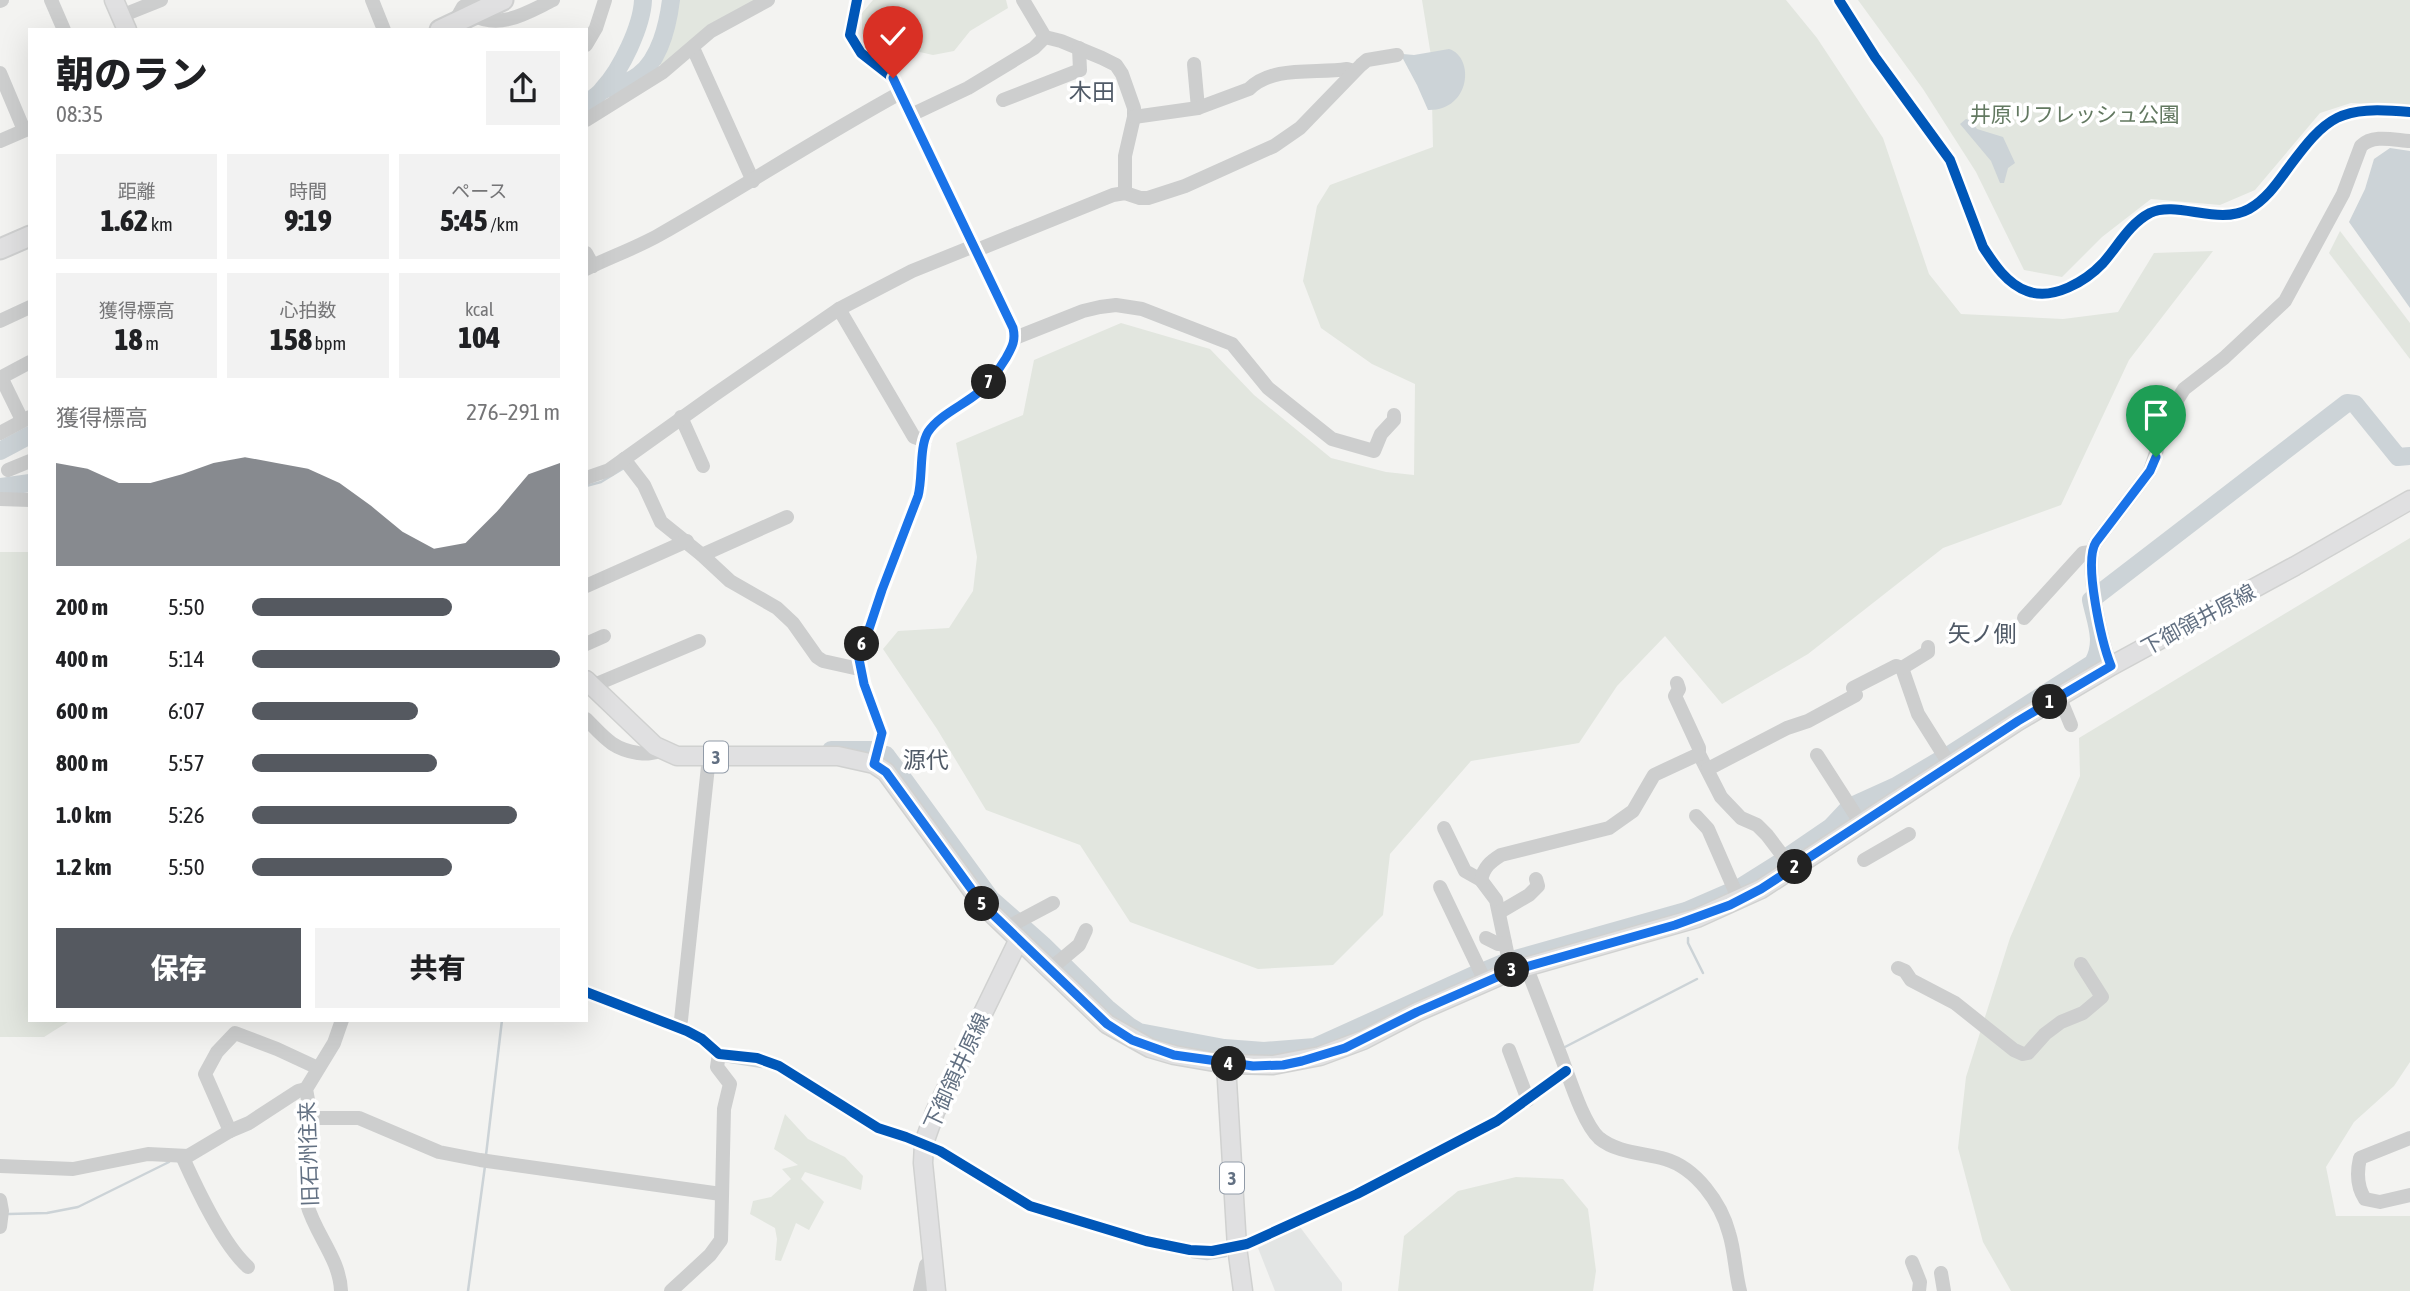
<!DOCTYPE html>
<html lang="ja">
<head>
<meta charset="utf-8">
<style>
	body { margin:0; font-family:"Asap Condensed","Noto Sans JP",sans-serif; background:#f2f2f2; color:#202124; height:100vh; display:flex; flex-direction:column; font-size:26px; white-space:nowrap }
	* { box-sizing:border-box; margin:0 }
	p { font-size:23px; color:#757577 }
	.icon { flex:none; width:38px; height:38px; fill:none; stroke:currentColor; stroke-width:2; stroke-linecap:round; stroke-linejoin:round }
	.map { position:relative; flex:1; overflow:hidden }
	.side { position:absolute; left:28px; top:28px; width:560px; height:994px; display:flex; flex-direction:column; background:#fff; border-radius:0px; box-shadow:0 7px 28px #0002 }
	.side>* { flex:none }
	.pin { position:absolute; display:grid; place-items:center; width:60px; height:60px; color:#fff; margin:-72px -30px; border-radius:50% 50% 50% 0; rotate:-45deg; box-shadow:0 0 7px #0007 }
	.pin .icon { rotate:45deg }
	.km { position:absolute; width:35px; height:35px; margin:-18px; border-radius:50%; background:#222; color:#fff; font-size:19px; line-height:35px; text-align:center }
	.round { display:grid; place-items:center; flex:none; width:74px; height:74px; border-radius:0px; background:#f2f2f2 }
	.summary { display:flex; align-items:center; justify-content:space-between; height:119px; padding:0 28px }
	h1 { font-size:38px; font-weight:800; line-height:52px }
	.figures { display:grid; grid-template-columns:repeat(3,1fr); gap:10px; height:119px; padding:7px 28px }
	.figures div { display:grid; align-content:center; border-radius:0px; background:#f2f2f2; text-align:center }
	.figures b { font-size:30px; font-weight:800 }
	.figures small { font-size:19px; font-weight:400 }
	.figures p { font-size:19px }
	.chart { height:196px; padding:14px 28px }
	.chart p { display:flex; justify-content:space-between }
	.chart svg { width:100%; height:126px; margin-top:7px; fill:#555960; opacity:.7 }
	.action { display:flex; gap:14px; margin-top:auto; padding:14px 28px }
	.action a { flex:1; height:80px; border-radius:0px; background:#555960; color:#fff; font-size:28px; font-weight:800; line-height:80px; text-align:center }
	.action a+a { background:#f2f2f2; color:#202124 }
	ul { padding:0 28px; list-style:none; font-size:23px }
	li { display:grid; grid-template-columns:112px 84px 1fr; align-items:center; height:52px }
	li i { height:18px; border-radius:9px; background:#555960 }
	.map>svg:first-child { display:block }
	.built { fill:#e3e5e4 }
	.green { fill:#e2e6df }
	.water { fill:#ccd3d7 }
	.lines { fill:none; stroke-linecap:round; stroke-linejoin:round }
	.stream { stroke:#ccd3d7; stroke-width:2.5 }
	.river { stroke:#ccd3d7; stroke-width:18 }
	.major-casing { stroke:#d0d1d0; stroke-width:21 }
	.highway-casing { stroke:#cfd0d0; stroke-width:23 }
	.minor { stroke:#cdcece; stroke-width:14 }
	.major { stroke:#e0e0e1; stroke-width:18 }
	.highway { stroke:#e0e0e1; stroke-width:19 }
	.cycleway-casing { stroke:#fff; stroke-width:15 }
	.cycleway { stroke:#0057b8; stroke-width:10 }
	.route-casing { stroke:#fff; stroke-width:14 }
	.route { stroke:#1a73e8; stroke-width:9 }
	.labels { text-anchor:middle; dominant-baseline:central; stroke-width:7; stroke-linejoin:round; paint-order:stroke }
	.shield { fill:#fff; stroke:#919ba8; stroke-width:2 }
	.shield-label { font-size:19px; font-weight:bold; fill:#627082 }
	.park-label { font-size:21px; fill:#637961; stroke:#fff }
	.street-label { font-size:21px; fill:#627082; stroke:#fff }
	.neighbourhood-label { font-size:23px; fill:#505a67; stroke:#fff }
</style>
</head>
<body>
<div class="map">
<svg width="2410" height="1291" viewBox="0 0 2410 1291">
	<rect width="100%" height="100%" fill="#f3f3f1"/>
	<path class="built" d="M 1300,1227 L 1342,1283 L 1342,1291 L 1275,1291 L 1258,1248 Z"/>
	<g class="green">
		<path d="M 676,0 L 762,0 L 662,66 L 655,61 C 667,43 676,22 676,0 Z"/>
		<path d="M 873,0 L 1006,0 L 1008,8 L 970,31 L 954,51 L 933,55 L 884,44 L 862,34 L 862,13 Z"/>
		<path d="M 1422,0 L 1786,0 L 1817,38 L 1883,138 L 1929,274 L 1961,314 L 2063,319 L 2118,312 L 2154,253 L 2213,251 L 2129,360 L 2061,505 L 1943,548 L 1808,654 L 1722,704 L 1665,636 L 1617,686 L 1579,743 L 1471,761 L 1390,854 L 1383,915 L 1333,965 L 1258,969 L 1130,922 L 1080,845 L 986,810 L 937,729 L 883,649 L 898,631 L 949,628 L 973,591 L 977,557 L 956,443 L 1023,415 L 1034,360 L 1121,323 L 1210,349 L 1254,395 L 1331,458 L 1386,472 L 1414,475 L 1415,384 L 1372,364 L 1321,328 L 1303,281 L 1317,206 L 1330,185 L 1433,147 L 1431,56 Z"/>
		<path d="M 1858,0 L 2410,0 L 2410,106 L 2351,103 L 2320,113 L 2255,190 L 2220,205 L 2151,199 L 2102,237 L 2062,277 L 2024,270 L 1976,172 L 1923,89 Z"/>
		<path d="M 2340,231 L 2410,323 L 2410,359 L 2329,253 Z"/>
		<path d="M 2410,538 L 2410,1062 L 2394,1086 L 2354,1122 L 2326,1167 L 2336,1216 L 2410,1216 L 2410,1291 L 2011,1291 L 1983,1242 L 1958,1148 L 1966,1077 L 2010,938 L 2080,776 L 2079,738 Z"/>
		<path d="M 0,552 L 30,552 L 30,1020 L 71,1020 L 44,1037 L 0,1037 Z"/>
		<path d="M 785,1114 L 808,1139 L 845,1157 L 863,1176 L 861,1190 L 805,1172 L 801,1179 L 824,1202 L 809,1230 L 796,1223 L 781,1261 L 775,1260 L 777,1239 L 775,1228 L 750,1214 L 753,1201 L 771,1197 L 791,1179 L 782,1169 L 798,1165 L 774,1149 Z"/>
		<path d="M 1516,1177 L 1563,1179 L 1588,1209 L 1596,1271 L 1593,1291 L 1398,1291 L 1404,1236 L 1458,1191 Z"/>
	</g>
	<g class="water">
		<path d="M 1449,49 C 1475,57 1471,111 1428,110 L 1417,85 L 1402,57 L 1403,54 L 1414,55 Z"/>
		<path d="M 1966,119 L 1972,121 L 1977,129 L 2003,137 L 2015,163 L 2008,168 L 2004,183 L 2000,183 L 1991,161 L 1960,124 Z"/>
		<path d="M 2390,148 L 2410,151 L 2410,308 L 2349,222 L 2365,189 L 2374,159 Z"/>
	</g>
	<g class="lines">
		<g class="stream">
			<path d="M 640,75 L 660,63"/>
			<path d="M 586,486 L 601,482 L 624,468"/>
			<path d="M 1688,938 L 1688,943 L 1703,973"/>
			<path d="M 1563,1048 L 1697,979"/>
			<path d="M 724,1061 L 762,1067"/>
			<path d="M 486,1155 L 502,1020"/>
			<path d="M 9,1214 L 47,1213 L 78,1207 L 169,1162"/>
			<path d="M 1192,1257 L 1207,1259 L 1226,1256"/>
			<path d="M 468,1291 L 485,1166"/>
		</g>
		<g class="river">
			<path d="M 603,90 C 615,86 629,83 639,75 C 660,59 668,24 671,0"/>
			<path d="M 586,103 C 592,99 599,95 603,89 C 621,70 642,26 643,0"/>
			<path d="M 0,451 L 30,435"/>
			<path d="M 0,487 L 30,483"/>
			<path d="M 831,750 L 876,750"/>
			<path d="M 886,755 L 991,899 L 1043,945 L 1107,1008 L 1129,1026 L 1139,1032 L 1224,1048 L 1264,1051 L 1315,1047 L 1476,974"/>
			<path d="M 1949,755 L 2093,663 C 2105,642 2096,623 2091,600 L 2347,403 L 2355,404 L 2398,457 L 2410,456"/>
			<path d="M 1854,805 L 1896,786 L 1940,760"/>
			<path d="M 1790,855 L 1831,827 L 1847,810"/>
			<path d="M 1512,960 L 1686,911 L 1739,888 L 1782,861"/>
			<path d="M 1484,971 L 1503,963"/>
		</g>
		<defs>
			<g id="major">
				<path d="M 114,0 L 127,30"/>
				<path d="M 586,680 L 655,746 L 677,756 L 838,756 L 874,764 L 886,772 L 983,905 L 1107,1024 L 1150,1048 L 1174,1055 L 1226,1064 L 1273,1065 L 1320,1056 L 1363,1040 L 1417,1012 L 1511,971 L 1697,918 L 1761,889 L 2018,721 L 2111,666 L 2295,566 L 2410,500"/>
				<path d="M 1226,1064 L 1237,1247 L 1243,1291"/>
				<path d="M 936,1291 L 923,1163 L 924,1143 L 935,1112 L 1018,941"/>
			</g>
			<g id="highway">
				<path d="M 440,30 L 503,0"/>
				<path d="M 0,249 L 30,236"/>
			</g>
		</defs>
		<use href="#major" class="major-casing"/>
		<use href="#highway" class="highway-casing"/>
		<g class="minor">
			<path d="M 51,0 L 64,30"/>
			<path d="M 372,0 L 384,30"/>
			<path d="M 857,0 L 850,35 L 861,53 L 893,78 L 1013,328 C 1015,341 1012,347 1006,358 C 998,371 990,383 979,392 C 964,405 939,416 928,432 C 919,447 923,478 918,496 L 882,590 L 859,659 L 864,684 L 882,733 L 874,764"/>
			<path d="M 1023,0 L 1045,37 L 1061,41 L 1102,58 L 1116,65 L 1122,74 L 1134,108 L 1134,117 L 1125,156 L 1125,193"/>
			<path d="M 1839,0 L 1875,57 L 1950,160 L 1983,247 C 1994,264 2007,284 2027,291 C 2053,301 2086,281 2103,263 C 2118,246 2129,224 2150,213 C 2177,200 2218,226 2249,209 C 2265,200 2276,185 2286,171 C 2328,114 2339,106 2410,112"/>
			<path d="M 0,1 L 2,0"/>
			<path d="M 473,15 C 501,30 528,12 553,0"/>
			<path d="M 121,16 L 161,0"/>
			<path d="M 454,23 L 463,7 L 473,0"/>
			<path d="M 586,45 L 596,28 L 605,0"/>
			<path d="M 693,48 L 753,181"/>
			<path d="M 1194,64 L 1198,108"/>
			<path d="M 0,73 L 24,130"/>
			<path d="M 1003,100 L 1080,70 L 1079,48"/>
			<path d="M 911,115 L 968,88 L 1034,48 L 1045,37"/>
			<path d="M 1134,117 L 1198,108 L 1249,89 C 1273,65 1316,74 1347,69 L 1354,71"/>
			<path d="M 586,120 L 663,72 L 711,31 L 768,0"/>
			<path d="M 0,141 L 30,128"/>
			<path d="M 977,250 L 1113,195 L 1125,193 L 1140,198 L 1148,198 L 1185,186 L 1274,146 L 1300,128 L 1361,65 L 1367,60 L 1397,55"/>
			<path d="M 586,253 L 593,266"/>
			<path d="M 586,269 C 610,257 636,248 659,235 C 740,189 818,138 900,93"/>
			<path d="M 839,309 L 914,437 L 925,441"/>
			<path d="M 0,321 L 30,307"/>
			<path d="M 1015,338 L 1083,311 L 1100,307 L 1116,305 L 1142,309 L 1232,344 L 1268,388 L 1332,439 L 1374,451 L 1381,434 L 1394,420 L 1394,415"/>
			<path d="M 1,377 L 22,420"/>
			<path d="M 0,378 L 30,362"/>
			<path d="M 681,417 L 703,466"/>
			<path d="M 0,433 L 30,417"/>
			<path d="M 624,459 L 644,485 L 661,522 L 702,555 L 730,581 L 777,608 L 793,623 L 817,657 L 823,661 L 859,669"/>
			<path d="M 8,470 L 30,461"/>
			<path d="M 586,478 L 609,470 L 714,395 L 839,309 L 912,271 L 974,246"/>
			<path d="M 0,499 L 30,500"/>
			<path d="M 702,555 L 787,517"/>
			<path d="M 586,586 L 687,541"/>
			<path d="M 2024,618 L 2083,553 L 2091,552"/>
			<path d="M 586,644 L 604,636"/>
			<path d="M 2111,666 C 2102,643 2083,562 2096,542 L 2150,471 L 2169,413 L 2184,389 L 2224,358 L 2285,301 L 2343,194 L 2361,146 C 2373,134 2394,140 2410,141"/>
			<path d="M 1902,668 L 1918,714 L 1950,765"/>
			<path d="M 1677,683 L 1679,689 L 1675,696 L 1699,748 L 1699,754 L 1721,797 L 1741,818 L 1757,825 L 1767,835 L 1792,868"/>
			<path d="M 592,686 L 699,641"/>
			<path d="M 2059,696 L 2071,725"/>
			<path d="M 586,719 C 604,737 612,749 638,753 C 647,754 653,754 661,750"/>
			<path d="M 1817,755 L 1860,822"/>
			<path d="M 1708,769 L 1787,728 L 1808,721 L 1856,695 L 1853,688 L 1896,666 L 1902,668 L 1928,652 L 1928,647"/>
			<path d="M 1696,816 L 1708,829 L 1739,900"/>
			<path d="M 1444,828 L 1465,871 L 1481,880 L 1496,900 L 1511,971"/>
			<path d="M 1864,860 L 1909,834"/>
			<path d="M 1481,880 C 1484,867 1490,862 1501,855 L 1609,828 L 1633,811 L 1654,775 L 1699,754"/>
			<path d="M 1440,887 L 1485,981"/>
			<path d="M 1500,912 L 1529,895 L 1538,886 L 1536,879"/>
			<path d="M 1006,928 L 1053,903"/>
			<path d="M 1486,938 L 1498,944 L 1505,943"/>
			<path d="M 1526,966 C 1537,995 1548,1023 1559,1051 C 1568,1073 1582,1122 1599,1138 C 1617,1153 1644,1153 1665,1159 C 1696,1168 1721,1203 1729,1233 C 1735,1252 1735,1272 1740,1291"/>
			<path d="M 1898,968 L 1905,971 L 1911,980 L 1955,1003 L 2014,1050 L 2023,1054 L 2028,1053 L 2045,1034 L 2061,1022 L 2083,1013 L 2102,997 L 2081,964"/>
			<path d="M 1049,970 L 1079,945 L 1086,930"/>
			<path d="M 586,992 L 687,1031 L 702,1039 L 719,1054 L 757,1058 L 779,1066 L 878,1128 L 906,1137 L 940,1151 L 1030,1206 L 1146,1241 L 1190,1250 L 1212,1251 L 1247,1244 L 1357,1194 L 1497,1121 L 1566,1071"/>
			<path d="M 678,1027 L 681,1020 L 709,757"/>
			<path d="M 1509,1050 L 1528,1100"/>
			<path d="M 310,1118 L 359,1118 L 439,1152 L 480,1160 L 721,1194"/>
			<path d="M 230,1131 L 205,1074 L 217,1052 L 235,1033 L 277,1049 L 318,1068"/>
			<path d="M 2410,1138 L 2360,1158 C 2357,1171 2357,1187 2365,1199 L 2380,1202 L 2410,1195"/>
			<path d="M 183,1158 C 197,1189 223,1245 248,1267"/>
			<path d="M 0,1166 L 73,1169 L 148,1154 L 188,1156 L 230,1131 L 249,1123 L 298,1091 L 306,1089"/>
			<path d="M 0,1200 L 2,1211 L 0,1227"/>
			<path d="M 1912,1262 L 1920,1282 L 1919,1291"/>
			<path d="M 1941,1273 L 1944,1291"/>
			<path d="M 341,1291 C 340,1259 315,1234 307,1204 L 310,1111 L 306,1089 L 334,1043 L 342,1020"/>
			<path d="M 671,1291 L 710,1255 L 721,1240 L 724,1109 L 730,1084 L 717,1067 L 719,1054"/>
			<path d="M 920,1291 L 926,1265 L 933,1259"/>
		</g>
		<use href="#major" class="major"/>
		<use href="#highway" class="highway"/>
		<defs>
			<g id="cycleway">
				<path d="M 857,0 L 850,35 L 861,53 L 893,78 L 1013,328 C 1015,341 1012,347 1006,358 C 998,371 990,383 979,392 C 964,405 939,416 928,432 C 919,447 923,478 918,496 L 882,590 L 859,659 L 864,684 L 882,733 L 874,764"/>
				<path d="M 1839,0 L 1875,57 L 1950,160 L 1983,247 C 1994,264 2007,284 2027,291 C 2053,301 2086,281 2103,263 C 2118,246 2129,224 2150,213 C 2177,200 2218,226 2249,209 C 2265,200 2276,185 2286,171 C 2328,114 2339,106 2410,112"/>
				<path d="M 586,992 L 687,1031 L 702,1039 L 719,1054 L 757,1058 L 779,1066 L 878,1128 L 906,1137 L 940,1151 L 1030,1206 L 1146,1241 L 1190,1250 L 1212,1251 L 1247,1244 L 1357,1194 L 1497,1121 L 1566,1071"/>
			</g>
		</defs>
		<use href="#cycleway" class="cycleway-casing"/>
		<use href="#cycleway" class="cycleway"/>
	</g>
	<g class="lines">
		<defs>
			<path id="route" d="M 893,78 L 1013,328 C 1016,341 1012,347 1006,358 C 998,371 990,383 979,392 C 964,405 939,415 928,432 C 919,447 923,478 918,496 L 882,590 L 859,659 L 864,684 L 882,733 L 874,764 L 886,772 L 983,905 L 1107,1024 L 1132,1040 L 1174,1055 L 1253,1066 L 1283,1065 L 1302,1061 L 1345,1048 L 1417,1012 L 1511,971 L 1675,925 L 1730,905 L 1761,889 L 2018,721 L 2111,666 C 2102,643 2083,562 2096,542 L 2150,471 L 2156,457"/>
		</defs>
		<use href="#route" class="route-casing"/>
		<use href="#route" class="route"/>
	</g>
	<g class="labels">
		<g class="shield">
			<rect x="704" y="741.5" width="24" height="31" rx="5"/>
			<rect x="1220" y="1162.5" width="24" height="31" rx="5"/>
		</g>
		<g class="shield-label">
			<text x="716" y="757">3</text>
			<text x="1232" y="1178">3</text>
		</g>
		<g class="park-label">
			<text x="2075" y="114">井原リフレッシュ公園</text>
		</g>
		<g class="street-label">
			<text transform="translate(2198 619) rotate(-28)">下御領井原線</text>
			<text transform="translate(956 1071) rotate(-65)">下御領井原線</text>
			<text transform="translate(308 1154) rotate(-92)">旧石州往来</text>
		</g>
		<g class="neighbourhood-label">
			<text x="1092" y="92">木田</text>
			<text x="1982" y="634">矢ノ側</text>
			<text x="926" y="760">源代</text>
		</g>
	</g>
</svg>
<div class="pin" style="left:2156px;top:457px;background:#1e9e55"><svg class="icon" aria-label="arrive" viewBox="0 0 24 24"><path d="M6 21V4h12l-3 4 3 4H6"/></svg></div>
<div class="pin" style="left:893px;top:78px;background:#d93025"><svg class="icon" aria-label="check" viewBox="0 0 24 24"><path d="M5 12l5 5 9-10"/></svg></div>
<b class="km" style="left:2050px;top:702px">1</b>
<b class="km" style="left:1795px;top:867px">2</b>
<b class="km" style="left:1512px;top:970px">3</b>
<b class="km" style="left:1229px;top:1064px">4</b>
<b class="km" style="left:982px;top:904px">5</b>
<b class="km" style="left:862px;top:644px">6</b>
<b class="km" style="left:989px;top:382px">7</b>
<section class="side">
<div class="summary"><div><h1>朝のラン</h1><p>08:35</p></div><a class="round"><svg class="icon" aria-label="share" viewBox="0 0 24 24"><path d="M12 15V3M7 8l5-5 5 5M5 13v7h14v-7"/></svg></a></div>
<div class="figures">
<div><p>距離</p><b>1.62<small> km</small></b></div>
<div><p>時間</p><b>9:19</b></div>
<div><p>ペース</p><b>5:45<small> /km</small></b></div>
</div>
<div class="figures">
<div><p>獲得標高</p><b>18<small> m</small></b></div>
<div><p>心拍数</p><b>158<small> bpm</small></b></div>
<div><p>kcal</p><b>104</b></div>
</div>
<div class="chart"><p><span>獲得標高</span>276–291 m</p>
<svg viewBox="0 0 160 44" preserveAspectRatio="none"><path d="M0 44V8L10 10L20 15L30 15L40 12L50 8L60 6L70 8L80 10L90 15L100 23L110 32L120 38L130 36L140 25L150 12L160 8V44z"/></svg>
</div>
<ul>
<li><b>200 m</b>5:50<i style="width:65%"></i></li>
<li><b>400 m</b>5:14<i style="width:100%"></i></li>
<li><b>600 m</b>6:07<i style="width:54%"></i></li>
<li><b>800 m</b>5:57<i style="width:60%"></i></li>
<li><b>1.0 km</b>5:26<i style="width:86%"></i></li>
<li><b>1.2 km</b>5:50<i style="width:65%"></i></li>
</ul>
<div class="action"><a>保存</a><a>共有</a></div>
</section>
</div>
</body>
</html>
